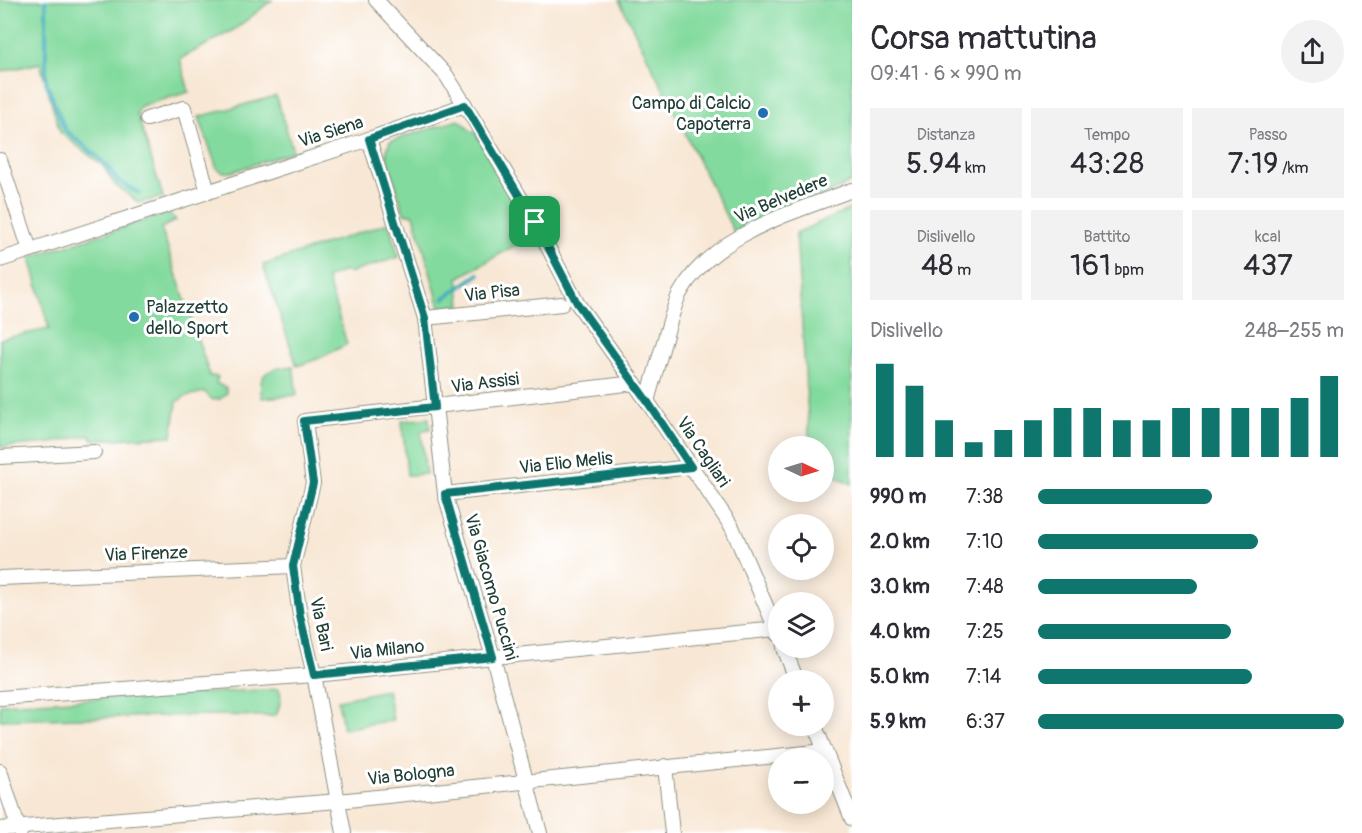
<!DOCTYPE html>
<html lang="it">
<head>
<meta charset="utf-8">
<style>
	body { margin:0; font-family:Pangolin,sans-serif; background:#f2f2f3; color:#2b2b33; height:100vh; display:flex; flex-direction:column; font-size:22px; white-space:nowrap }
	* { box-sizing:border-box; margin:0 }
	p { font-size:20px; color:#7c7c81 }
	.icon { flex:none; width:33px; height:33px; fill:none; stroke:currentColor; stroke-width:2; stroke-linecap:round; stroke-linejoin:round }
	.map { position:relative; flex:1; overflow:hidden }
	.details { display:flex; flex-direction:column; background:#fff; width:510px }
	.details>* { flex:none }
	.needle { width:39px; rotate:94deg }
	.fabs { position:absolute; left:768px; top:436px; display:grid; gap:12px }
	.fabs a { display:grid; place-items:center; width:66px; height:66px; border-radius:50%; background:#fff; box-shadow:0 3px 15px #0003; font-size:30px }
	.pin { position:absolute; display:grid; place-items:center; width:51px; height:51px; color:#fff; margin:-26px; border-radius:12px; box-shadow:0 3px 9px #0006 }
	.round { display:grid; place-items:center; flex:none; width:63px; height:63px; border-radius:32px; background:#f2f2f3 }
	.headline { display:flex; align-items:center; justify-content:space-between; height:102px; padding:0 18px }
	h1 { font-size:33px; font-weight:600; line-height:45px }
	.figures { display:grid; grid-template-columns:repeat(3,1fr); gap:9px; height:102px; padding:6px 18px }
	.figures div { display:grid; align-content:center; border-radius:0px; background:#f2f2f3; text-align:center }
	.figures b { font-size:30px; font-weight:600 }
	.figures small { font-size:16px; font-weight:400 }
	.figures p { font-size:16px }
	.chart { height:168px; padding:12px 18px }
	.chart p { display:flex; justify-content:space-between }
	.chart svg { width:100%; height:108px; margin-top:6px; stroke:#0f766e; stroke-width:6 }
	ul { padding:0 18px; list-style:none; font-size:20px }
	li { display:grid; grid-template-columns:96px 72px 1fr; align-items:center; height:45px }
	li i { height:15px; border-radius:8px; background:#0f766e }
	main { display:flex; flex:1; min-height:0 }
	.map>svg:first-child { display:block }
	.green { fill:#83da9e; stroke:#518c69; stroke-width:1.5 }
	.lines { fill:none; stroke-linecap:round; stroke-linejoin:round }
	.stream { stroke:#3fadbd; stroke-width:4 }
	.minor-casing { stroke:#8c9284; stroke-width:16 }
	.minor { stroke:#fff; stroke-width:14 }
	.route-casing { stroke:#fff; stroke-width:12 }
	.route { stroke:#0f766e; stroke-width:8 }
	.poi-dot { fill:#1f6fb2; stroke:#fff; stroke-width:2 }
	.labels { text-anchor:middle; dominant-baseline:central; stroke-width:6; stroke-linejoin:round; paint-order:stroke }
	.poi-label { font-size:18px; fill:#1f3d34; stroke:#fff; text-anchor:end }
	.street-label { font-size:18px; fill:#1f3d34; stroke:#fff }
</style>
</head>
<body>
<main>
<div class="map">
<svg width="852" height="833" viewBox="0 0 852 833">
	<rect width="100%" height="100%" fill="#fff"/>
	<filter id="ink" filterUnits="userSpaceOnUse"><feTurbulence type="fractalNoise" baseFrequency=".0167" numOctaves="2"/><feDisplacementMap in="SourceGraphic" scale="12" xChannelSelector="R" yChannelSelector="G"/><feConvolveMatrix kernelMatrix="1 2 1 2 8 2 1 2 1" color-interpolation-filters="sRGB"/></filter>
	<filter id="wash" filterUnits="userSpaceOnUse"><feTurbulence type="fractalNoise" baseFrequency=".008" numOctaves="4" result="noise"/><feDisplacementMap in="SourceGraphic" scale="24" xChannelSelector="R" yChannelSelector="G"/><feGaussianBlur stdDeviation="1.35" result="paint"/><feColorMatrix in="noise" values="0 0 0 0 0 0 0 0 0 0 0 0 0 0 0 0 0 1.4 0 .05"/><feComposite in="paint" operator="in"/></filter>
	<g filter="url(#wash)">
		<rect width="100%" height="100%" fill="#f8e7d4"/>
		<g class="green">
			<path d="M 0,0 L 272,0 L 235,29 L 180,59 L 189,92 L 141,106 L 137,113 L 163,197 L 139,203 L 115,185 L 103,166 L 60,132 L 40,63 L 0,72 Z"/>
			<path d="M 619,0 L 852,0 L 852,181 L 840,188 L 735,234 Z"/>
			<path d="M 276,96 L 293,151 L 231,172 L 223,172 L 217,169 L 199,117 Z"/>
			<path d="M 458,120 L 464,123 L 470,131 L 474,131 L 535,234 L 458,278 L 461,305 L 440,307 L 414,215 L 404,213 L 386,153 L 390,141 Z"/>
			<path d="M 852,208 L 852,484 L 824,471 L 824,447 L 810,447 L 796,233 Z"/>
			<path d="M 169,213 L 176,220 L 161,228 L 210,376 L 218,377 L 216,383 L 226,388 L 227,393 L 220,399 L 212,400 L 205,392 L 186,396 L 177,402 L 172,436 L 93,440 L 90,435 L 52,443 L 0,447 L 0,339 L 49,329 L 30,257 Z"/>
			<path d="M 388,223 L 399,257 L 349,273 L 345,271 L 327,278 L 347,344 L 320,358 L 297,366 L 263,265 Z"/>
			<path d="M 293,366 L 297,395 L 262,398 C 256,370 271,369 293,366 Z"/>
			<path d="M 429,418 L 430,429 L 421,431 L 426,474 L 407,475 L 402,421 Z"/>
			<path d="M 279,689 C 283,696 279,707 277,714 L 271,716 L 206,715 L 0,720 L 0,704 Z"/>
			<path d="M 387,690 L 393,720 L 343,729 L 338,700 Z"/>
		</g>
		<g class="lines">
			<g class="stream">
				<path d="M 46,0 L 46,82 L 65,130 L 97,156 L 106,165 L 118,181 L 139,193"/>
				<path d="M 444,298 L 479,274"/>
			</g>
		</g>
	</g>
	<g filter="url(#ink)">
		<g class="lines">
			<defs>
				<g id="minor">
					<path d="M 376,0 L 446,75 L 465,105 L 535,222 L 577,303 L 647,401 L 732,527 L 778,634"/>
					<path d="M 147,119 L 184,108 L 208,192"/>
					<path d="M 369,139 L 425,318 L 445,494 L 493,657 L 540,833"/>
					<path d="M 0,160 L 30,250"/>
					<path d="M 0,260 L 369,139 L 465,105"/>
					<path d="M 425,318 L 562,304"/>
					<path d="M 647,401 C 655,374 662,348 670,321 C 673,313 675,303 679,295 C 712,234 792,213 852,190"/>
					<path d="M 0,457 L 94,452"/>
					<path d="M 445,494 L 691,467"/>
					<path d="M 0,578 L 293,566"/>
					<path d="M 784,648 L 797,681"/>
					<path d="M 0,698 L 314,675 L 777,629"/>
					<path d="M 815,726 L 852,819"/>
					<path d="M 665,766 L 672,833"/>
					<path d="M 0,771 L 20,833"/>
					<path d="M 0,829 L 338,801 L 825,751"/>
					<path d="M 344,833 L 314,675 L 300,616 L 293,566 L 313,483 L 305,421 L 635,383"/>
				</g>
			</defs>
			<use href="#minor" class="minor-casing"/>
			<use href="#minor" class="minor"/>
		</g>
	</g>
	<g class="lines" filter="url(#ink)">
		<defs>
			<path id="route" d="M 465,105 L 535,222 L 577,303 L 647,401 L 691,467 L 445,494 L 493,657 L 314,675 L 300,616 L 293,566 L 313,483 L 304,421 L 435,407 L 425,318 L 369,139 Z"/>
		</defs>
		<use href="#route" class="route-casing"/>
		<use href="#route" class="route"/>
	</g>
	<g class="poi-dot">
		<circle cx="763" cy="113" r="6"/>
		<circle cx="134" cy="317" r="6"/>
	</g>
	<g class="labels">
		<g class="poi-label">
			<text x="751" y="103">Campo di Calcio<tspan x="751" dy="21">Capoterra</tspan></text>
			<text x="146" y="307" text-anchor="start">Palazzetto<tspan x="146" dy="21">dello Sport</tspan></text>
		</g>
		<g class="street-label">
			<text transform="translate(331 132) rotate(-18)">Via Siena</text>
			<text transform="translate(781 199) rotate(-23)">Via Belvedere</text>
			<text transform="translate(492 293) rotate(-6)">Via Pisa</text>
			<text transform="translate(485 383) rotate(-7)">Via Assisi</text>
			<text transform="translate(703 452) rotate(56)">Via Cagliari</text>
			<text transform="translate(566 463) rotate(-6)">Via Elio Melis</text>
			<text transform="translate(146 554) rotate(-2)">Via Firenze</text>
			<text transform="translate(491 587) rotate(74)">Via Giacomo Puccini</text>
			<text transform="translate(321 624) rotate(78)">Via Bari</text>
			<text transform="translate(387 650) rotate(-6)">Via Milano</text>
			<text transform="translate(411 775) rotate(-6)">Via Bologna</text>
		</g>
	</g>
</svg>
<div class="fabs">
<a><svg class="needle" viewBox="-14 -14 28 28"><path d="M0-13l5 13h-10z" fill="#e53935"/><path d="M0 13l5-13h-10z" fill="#7c7c81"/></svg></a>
<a><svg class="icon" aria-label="locate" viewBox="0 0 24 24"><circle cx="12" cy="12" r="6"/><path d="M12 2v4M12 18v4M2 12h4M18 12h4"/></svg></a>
<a><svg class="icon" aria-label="layers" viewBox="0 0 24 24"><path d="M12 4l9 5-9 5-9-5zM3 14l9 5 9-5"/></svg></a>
<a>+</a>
<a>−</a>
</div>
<div class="pin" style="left:535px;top:222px;background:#1e9e55"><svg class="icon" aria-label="arrive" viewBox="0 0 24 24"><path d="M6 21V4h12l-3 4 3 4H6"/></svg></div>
</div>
<section class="details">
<div class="headline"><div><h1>Corsa mattutina</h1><p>09:41 · 6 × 990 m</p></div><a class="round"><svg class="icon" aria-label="share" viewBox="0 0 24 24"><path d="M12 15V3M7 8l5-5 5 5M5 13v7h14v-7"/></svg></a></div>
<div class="figures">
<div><p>Distanza</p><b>5.94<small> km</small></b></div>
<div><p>Tempo</p><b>43:28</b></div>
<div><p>Passo</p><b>7:19<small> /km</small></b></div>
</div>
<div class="figures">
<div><p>Dislivello</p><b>48<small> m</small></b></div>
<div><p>Battito</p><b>161<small> bpm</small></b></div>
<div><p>kcal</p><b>437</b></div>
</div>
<div class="chart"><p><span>Dislivello</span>248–255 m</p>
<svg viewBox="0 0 160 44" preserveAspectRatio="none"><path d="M5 44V6M15 44V15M25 44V29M35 44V38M45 44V33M55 44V29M65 44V24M75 44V24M85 44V29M95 44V29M105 44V24M115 44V24M125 44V24M135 44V24M145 44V20M155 44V11"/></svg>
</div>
<ul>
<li><b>990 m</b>7:38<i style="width:57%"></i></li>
<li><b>2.0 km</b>7:10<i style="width:72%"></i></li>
<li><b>3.0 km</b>7:48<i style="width:52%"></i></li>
<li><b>4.0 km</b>7:25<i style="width:63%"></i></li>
<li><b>5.0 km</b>7:14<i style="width:70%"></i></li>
<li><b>5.9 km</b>6:37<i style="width:100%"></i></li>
</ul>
</section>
</main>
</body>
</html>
